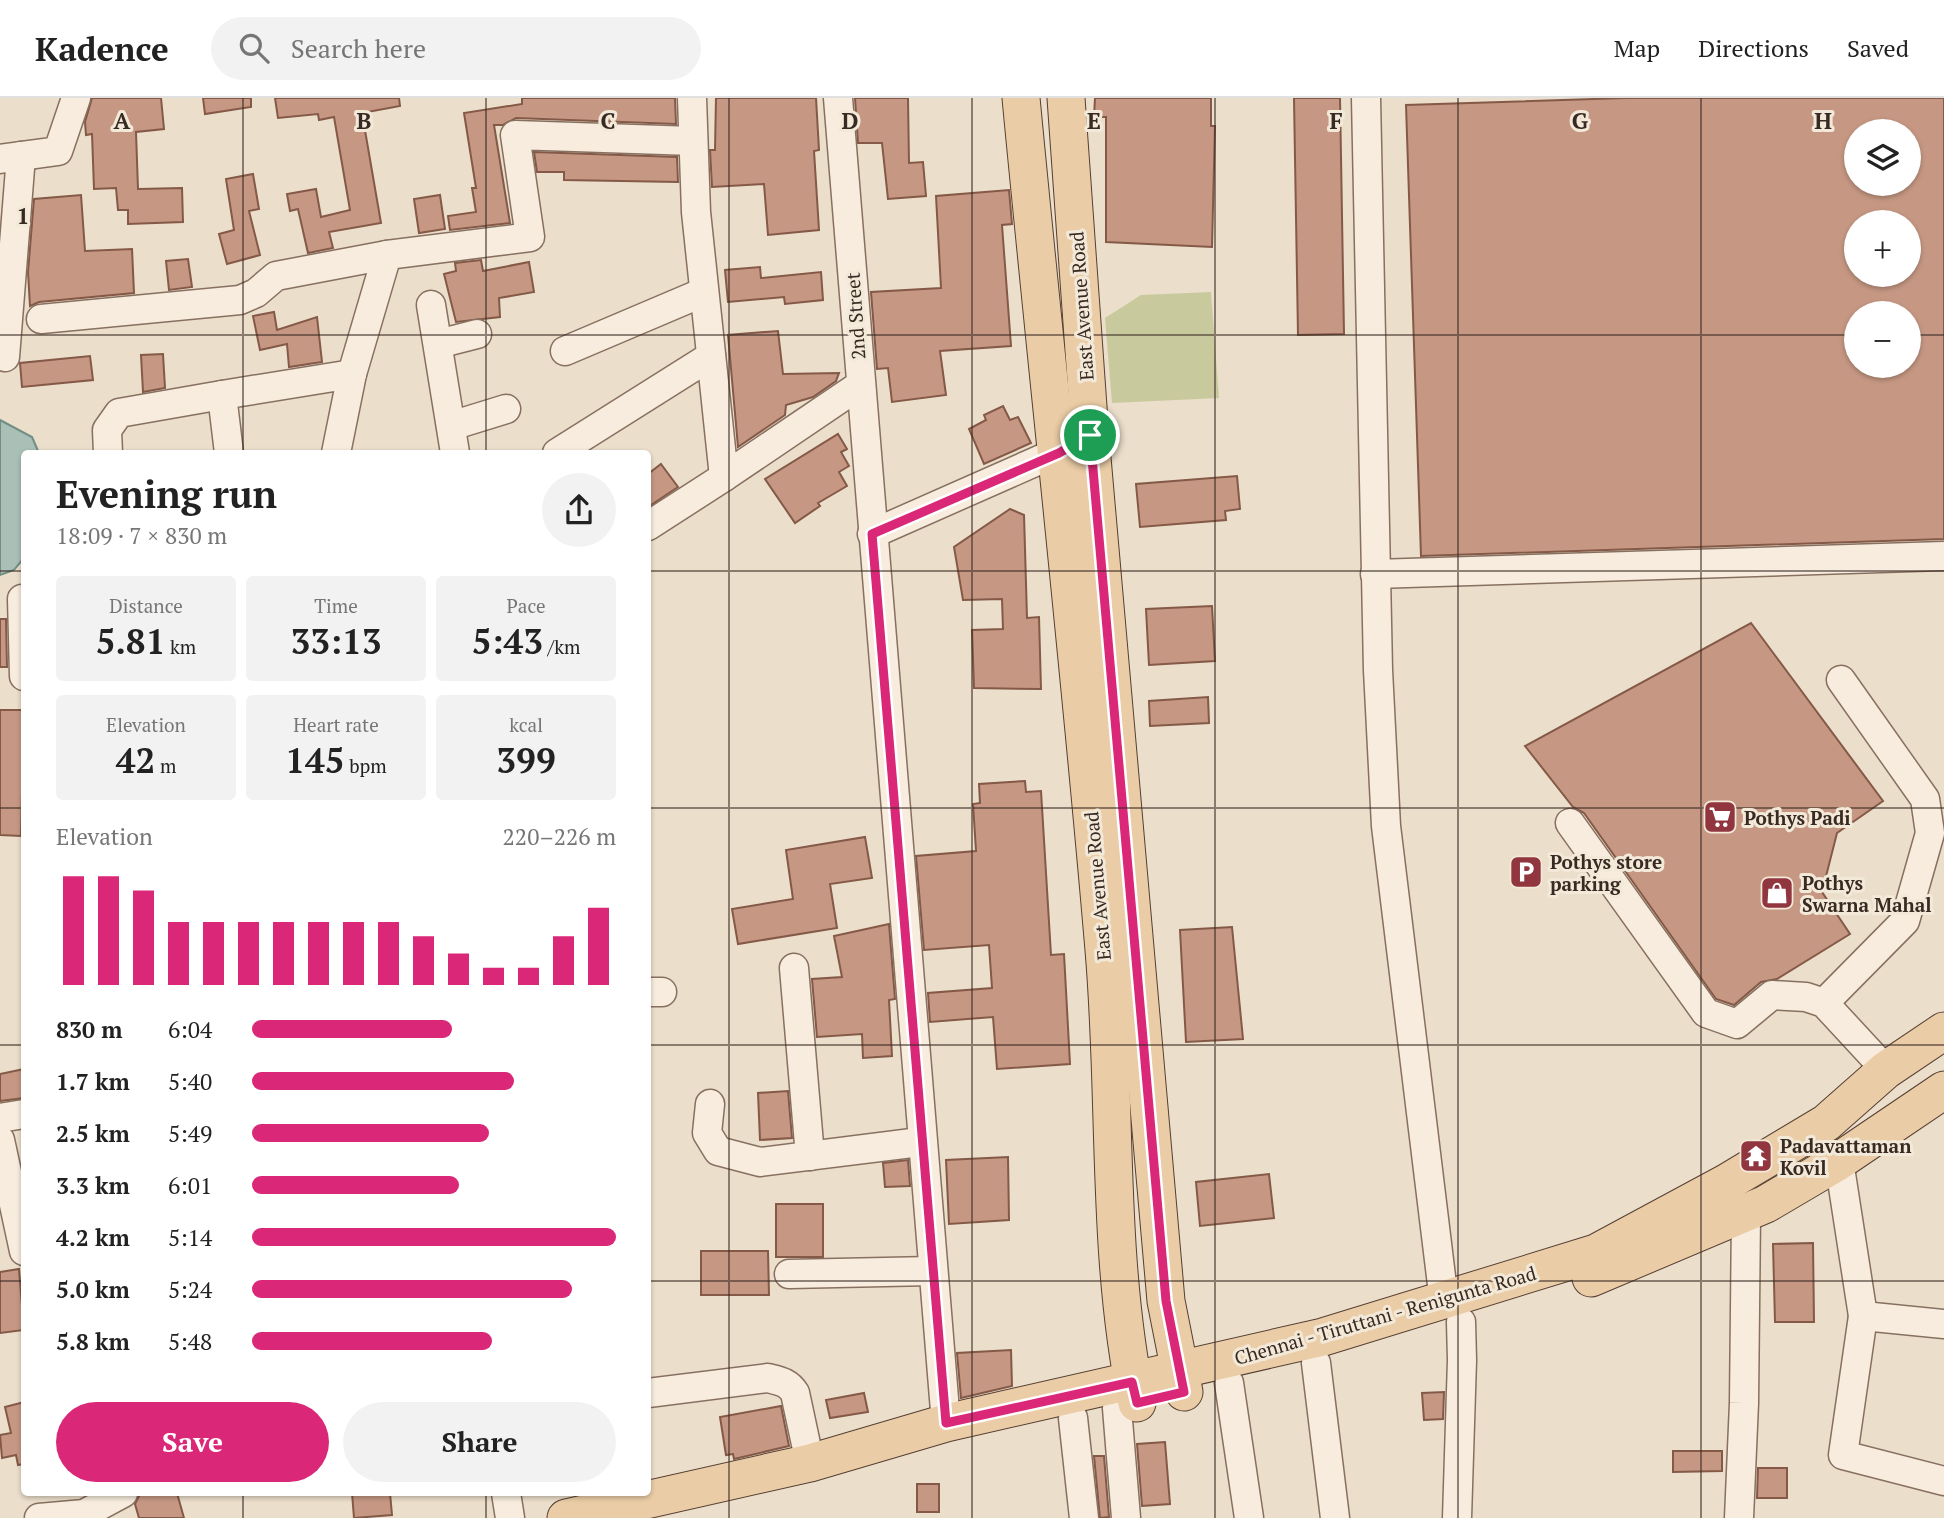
<!DOCTYPE html>
<html lang="en">
<head>
<meta charset="utf-8">
<style>
	body { margin:0; font-family:"PT Serif",serif; background:#f2f2f2; color:#222; height:100vh; display:flex; flex-direction:column; font-size:26px; white-space:nowrap }
	* { box-sizing:border-box; margin:0 }
	p { font-size:23px; color:#767676 }
	.icon { flex:none; width:38px; height:38px; fill:none; stroke:currentColor; stroke-width:2; stroke-linecap:round; stroke-linejoin:round }
	.map { position:relative; flex:1; overflow:hidden }
	.side { position:absolute; left:21px; top:352px; width:630px; height:1046px; display:flex; flex-direction:column; background:#fff; border-radius:7px; box-shadow:0 2px 5px #0004 }
	.side>* { flex:none }
	.tools { position:absolute; left:1844px; top:21px; display:grid; gap:14px }
	.tools a { display:grid; place-items:center; width:77px; height:77px; border-radius:50%; background:#fff; box-shadow:0 2px 5px #0004; font-size:35px }
	.pin { position:absolute; display:grid; place-items:center; width:60px; height:60px; color:#fff; margin:-30px; border:4px solid #fff; border-radius:50%; box-shadow:0 2px 7px #0007 }
	.round { display:grid; place-items:center; flex:none; width:74px; height:74px; border-radius:37px; background:#f2f2f2 }
	.overview { display:flex; align-items:center; justify-content:space-between; height:119px; padding:0 35px }
	h1 { font-size:38px; font-weight:800; line-height:52px }
	.figures { display:grid; grid-template-columns:repeat(3,1fr); gap:10px; height:119px; padding:7px 35px }
	.figures div { display:grid; align-content:center; border-radius:7px; background:#f2f2f2; text-align:center }
	.figures b { font-size:35px; font-weight:800 }
	.figures small { font-size:19px; font-weight:400 }
	.figures p { font-size:19px }
	.chart { height:196px; padding:14px 35px }
	.chart p { display:flex; justify-content:space-between }
	.chart svg { width:100%; height:126px; margin-top:7px; stroke:#db2777; stroke-width:6 }
	.button { display:flex; gap:14px; margin-top:auto; padding:14px 35px }
	.button a { flex:1; height:80px; border-radius:42px; background:#db2777; color:#fff; font-size:28px; font-weight:800; line-height:80px; text-align:center }
	.button a+a { background:#f2f2f2; color:#222 }
	ul { padding:0 35px; list-style:none; font-size:23px }
	li { display:grid; grid-template-columns:112px 84px 1fr; align-items:center; height:52px }
	li i { height:18px; border-radius:9px; background:#db2777 }
	header { display:flex; align-items:center; gap:42px; box-sizing:border-box; height:98px; padding:0 35px; background:#fff; border-bottom:2px solid #e0e0e0 }
	header strong { font-size:33px }
	nav { display:flex; gap:38px; margin-inline-start:auto; font-size:24px }
	.search { width:490px; height:63px; background:#f2f2f2; display:flex; align-items:center; gap:18px; box-sizing:border-box; padding:0 24px; border-radius:38px; color:#767676; font-size:26px }
	.map>svg:first-child { display:block }
	.green { fill:#c9c99e }
	.water { fill:#aac0b7; stroke:#718e84; stroke-width:2 }
	.building { fill:#c69883; stroke:#845947; stroke-width:2; fill-rule:evenodd }
	.lines { fill:none; stroke-linecap:round; stroke-linejoin:round }
	.minor-casing { stroke:#877060; stroke-width:31 }
	.major-casing { stroke:#553f33; stroke-width:39 }
	.minor { stroke:#f7ecdd; stroke-width:28 }
	.major { stroke:#eacda6; stroke-width:37 }
	.route-casing { stroke:#fff; stroke-width:14 }
	.route { stroke:#db2777; stroke-width:9 }
	.grid { fill:none; stroke:#382a22; stroke-width:2; stroke-opacity:0.55 }
	.labels { text-anchor:middle; dominant-baseline:central; stroke-width:6; stroke-linejoin:round; paint-order:stroke }
	.street-label { font-size:19px; fill:#382a22; stroke:#f3e9d9 }
	.poi-label { font-size:19px; font-weight:bold; fill:#382a22; stroke:#f3e9d9; text-anchor:start }
	.grid-label { font-size:23px; text-anchor:middle; font-weight:bold; fill:#382a22; stroke:#f3e9d9; stroke-width:6; stroke-linejoin:round; paint-order:stroke }
</style>
</head>
<body>
<header>
<strong>Kadence</strong>
<div class="search"><svg class="icon" aria-label="search" viewBox="0 0 24 24"><circle cx="10" cy="10" r="6"/><path d="M15 15l6 6"/></svg>Search here</div>
<nav><a>Map</a><a>Directions</a><a>Saved</a></nav>
</header>
<div class="map">
<svg width="1944" height="1420" viewBox="0 0 1944 1420">
	<rect width="100%" height="100%" fill="#ebdeca"/>
	<path class="green" d="M 1211,194 L 1219,300 L 1112,305 L 1105,220 L 1141,197 Z"/>
	<path class="water" d="M 0,322 L 32,339 L 39,355 L 24,355 L 24,460 L 14,472 L 0,477 Z"/>
	<g class="building">
		<path d="M 92,0 L 161,0 L 164,31 L 136,34 L 138,91 L 182,90 L 183,124 L 128,126 L 128,112 L 118,112 L 116,90 L 94,91 L 92,36 L 86,37 L 85,24 Z"/>
		<path d="M 203,0 L 251,0 L 251,9 L 205,16 Z"/>
		<path d="M 275,0 L 399,0 L 400,8 L 362,15 L 381,125 L 329,134 L 333,150 L 308,155 L 298,111 L 290,113 L 287,96 L 316,91 L 321,119 L 350,112 L 334,19 L 319,22 L 318,16 L 278,20 Z"/>
		<path d="M 522,0 L 675,0 L 676,26 L 516,20 L 503,27 L 494,27 L 510,125 L 450,132 L 448,118 L 476,114 L 472,90 L 476,90 L 464,15 L 522,6 Z"/>
		<path d="M 716,0 L 816,0 L 819,52 L 814,53 L 819,132 L 768,137 L 764,86 L 712,89 L 710,52 L 715,52 Z"/>
		<path d="M 855,0 L 908,0 L 909,65 L 923,64 L 926,98 L 888,101 L 882,45 L 858,45 Z"/>
		<path d="M 1095,0 L 1211,0 L 1211,28 L 1215,28 L 1212,149 L 1106,144 L 1106,19 L 1094,19 Z"/>
		<path d="M 1294,0 L 1340,0 L 1344,236 L 1298,237 Z"/>
		<path d="M 1625,0 L 1944,0 L 1944,441 L 1421,458 L 1406,7 ZM 1857,33 L 1909,33 L 1909,86 L 1857,86 ZM 1857,124 L 1909,124 L 1909,177 L 1857,177 ZM 1857,215 L 1909,215 L 1909,268 L 1857,268 Z"/>
		<path d="M 534,54 L 677,59 L 678,84 L 564,82 L 564,74 L 537,74 Z"/>
		<path d="M 253,76 L 259,111 L 249,113 L 260,157 L 227,166 L 219,136 L 234,132 L 226,81 Z"/>
		<path d="M 1009,92 L 1012,126 L 1002,127 L 1011,248 L 940,253 L 946,297 L 892,304 L 888,270 L 877,271 L 871,194 L 941,190 L 936,98 Z"/>
		<path d="M 81,97 L 85,153 L 132,151 L 134,195 L 39,204 L 30,208 L 28,174 L 34,101 Z"/>
		<path d="M 440,97 L 445,131 L 419,135 L 414,101 Z"/>
		<path d="M 188,161 L 192,189 L 169,192 L 166,163 Z"/>
		<path d="M 481,162 L 483,173 L 529,164 L 534,194 L 499,200 L 500,219 L 456,224 L 444,176 L 456,173 L 455,165 Z"/>
		<path d="M 760,169 L 761,180 L 821,174 L 823,202 L 785,206 L 784,199 L 728,204 L 725,172 Z"/>
		<path d="M 274,214 L 277,232 L 317,219 L 322,264 L 289,269 L 287,246 L 260,252 L 253,218 Z"/>
		<path d="M 778,233 L 783,276 L 839,275 L 836,283 L 813,299 L 786,307 L 785,317 L 738,349 L 728,237 Z"/>
		<path d="M 163,256 L 165,290 L 143,294 L 141,257 Z"/>
		<path d="M 90,258 L 93,282 L 22,289 L 20,265 Z"/>
		<path d="M 1003,308 L 1010,322 L 1018,319 L 1031,345 L 984,366 L 969,331 L 986,322 L 984,317 Z"/>
		<path d="M 838,336 L 847,351 L 841,354 L 849,368 L 839,374 L 847,388 L 818,405 L 820,408 L 795,425 L 765,381 Z"/>
		<path d="M 661,366 L 678,389 L 648,409 L 648,376 Z"/>
		<path d="M 1237,378 L 1240,411 L 1225,413 L 1226,422 L 1140,429 L 1136,386 Z"/>
		<path d="M 1010,411 L 1024,417 L 1027,520 L 1039,519 L 1041,591 L 974,590 L 972,532 L 1003,531 L 1002,501 L 963,502 L 954,449 Z"/>
		<path d="M 1212,508 L 1215,563 L 1149,567 L 1146,511 Z"/>
		<path d="M 0,521 L 6,521 L 7,569 L 0,569 Z"/>
		<path d="M 1751,525 L 1883,703 L 1837,735 L 1822,794 L 1850,836 L 1777,881 L 1761,884 L 1734,907 L 1716,901 L 1584,715 L 1573,709 L 1525,648 Z"/>
		<path d="M 1208,599 L 1209,625 L 1150,628 L 1149,603 Z"/>
		<path d="M 0,612 L 24,612 L 21,738 L 0,737 Z"/>
		<path d="M 1025,683 L 1026,694 L 1041,693 L 1051,857 L 1064,856 L 1070,966 L 997,971 L 993,919 L 930,924 L 928,895 L 992,890 L 989,847 L 924,852 L 916,758 L 976,753 L 973,706 L 980,705 L 979,686 Z"/>
		<path d="M 865,739 L 872,780 L 830,786 L 837,830 L 738,846 L 732,811 L 793,801 L 786,752 Z"/>
		<path d="M 889,826 L 895,901 L 889,902 L 892,958 L 863,960 L 862,936 L 817,939 L 812,881 L 842,879 L 834,838 Z"/>
		<path d="M 1232,829 L 1243,941 L 1186,944 L 1180,832 Z"/>
		<path d="M 24,971 L 24,1000 L 0,1003 L 0,976 Z"/>
		<path d="M 788,993 L 792,1040 L 760,1042 L 758,995 Z"/>
		<path d="M 1008,1059 L 1009,1122 L 949,1126 L 946,1062 Z"/>
		<path d="M 908,1062 L 910,1088 L 885,1089 L 883,1065 Z"/>
		<path d="M 1269,1076 L 1274,1120 L 1200,1128 L 1196,1084 Z"/>
		<rect x="776" y="1106" width="47" height="53"/>
		<path d="M 1813,1145 L 1814,1224 L 1775,1224 L 1773,1146 Z"/>
		<path d="M 701,1153 L 768,1153 L 769,1197 L 701,1197 Z"/>
		<path d="M 19,1171 L 24,1232 L 0,1235 L 0,1174 Z"/>
		<path d="M 1011,1252 L 1012,1288 L 961,1300 L 957,1255 Z"/>
		<path d="M 1444,1294 L 1443,1321 L 1424,1322 L 1422,1295 Z"/>
		<path d="M 864,1295 L 868,1314 L 830,1320 L 826,1302 Z"/>
		<path d="M 24,1304 L 24,1366 L 18,1367 L 16,1357 L 2,1360 L 0,1337 L 11,1335 L 5,1309 Z"/>
		<path d="M 781,1308 L 789,1348 L 734,1361 L 733,1356 L 726,1357 L 720,1319 Z"/>
		<path d="M 1165,1344 L 1170,1406 L 1142,1408 L 1137,1346 Z"/>
		<path d="M 1673,1353 L 1722,1353 L 1722,1373 L 1673,1374 Z"/>
		<path d="M 1094,1358 L 1104,1358 L 1109,1419 L 1100,1420 Z"/>
		<path d="M 1758,1370 L 1787,1370 L 1787,1400 L 1757,1400 Z"/>
		<rect x="917" y="1386" width="22" height="28"/>
		<path d="M 177,1395 L 184,1420 L 139,1420 L 135,1406 L 140,1396 Z"/>
		<path d="M 352,1395 L 390,1395 L 392,1417 L 354,1420 Z"/>
	</g>
	<g class="lines">
		<defs>
			<g id="minor">
				<path d="M 692,0 L 696,114 L 724,379 L 860,287"/>
				<path d="M 838,0 L 946,1325"/>
				<path d="M 1366,0 L 1378,572 L 1386,728 L 1444,1203"/>
				<path d="M 0,61 L 58,53 L 76,0"/>
				<path d="M 431,207 L 455,355"/>
				<path d="M 41,221 L 240,202 L 256,195 L 276,178 L 387,157"/>
				<path d="M 438,246 L 477,236"/>
				<path d="M 565,253 L 704,194"/>
				<path d="M 5,259 L 21,58"/>
				<path d="M 352,276 L 387,157 L 530,139 L 515,37 L 693,43"/>
				<path d="M 451,328 L 506,311"/>
				<path d="M 108,355 L 107,332 L 119,315 L 222,297"/>
				<path d="M 229,355 L 222,297 L 352,276 L 336,355"/>
				<path d="M 557,355 L 711,258"/>
				<path d="M 648,428 L 724,379"/>
				<path d="M 872,436 L 1071,348"/>
				<path d="M 1375,476 L 1944,458"/>
				<path d="M 22,501 L 24,578"/>
				<path d="M 1570,725 L 1706,915 L 1737,926 L 1772,897 L 1806,899 L 1824,905 L 1886,972"/>
				<path d="M 794,870 L 810,1058"/>
				<path d="M 648,894 L 662,894"/>
				<path d="M 1824,905 L 1905,823 L 1930,735 L 1925,701 L 1841,582"/>
				<path d="M 710,1006 L 707,1035 L 718,1053 L 760,1064 L 920,1044"/>
				<path d="M 0,1020 L 24,1016"/>
				<path d="M 0,1042 L 24,1153"/>
				<path d="M 1839,1063 L 1863,1218 L 1843,1357 L 1944,1383"/>
				<path d="M 789,1176 L 932,1173"/>
				<path d="M 1863,1218 L 1944,1226"/>
				<path d="M 1316,1265 L 1335,1420"/>
				<path d="M 1229,1285 L 1249,1420"/>
				<path d="M 648,1295 L 768,1280 C 780,1283 788,1284 795,1295 L 810,1365"/>
				<path d="M 1117,1310 L 1126,1420"/>
				<path d="M 1073,1320 L 1084,1420"/>
				<path d="M 506,1395 L 510,1420"/>
				<path d="M 39,1420 L 84,1416 L 123,1395"/>
				<path d="M 1457,1420 L 1462,1262 L 1461,1224"/>
				<path d="M 1739,1420 L 1744,1305 L 1746,1116"/>
			</g>
			<g id="major">
				<path d="M 1021,0 C 1048,284 1080,568 1104,852 C 1117,1002 1106,1156 1137,1305"/>
				<path d="M 1066,0 L 1090,337 L 1166,1203 L 1184,1294"/>
				<path d="M 1591,1180 L 1766,1106 L 1839,1063 L 1944,992"/>
				<path d="M 566,1420 L 810,1365 L 946,1325 L 1323,1239 L 1596,1155 L 1726,1085 L 1826,1025 L 1886,972 L 1944,933"/>
			</g>
		</defs>
		<use href="#minor" class="minor-casing"/>
		<use href="#major" class="major-casing"/>
		<use href="#minor" class="minor"/>
		<use href="#major" class="major"/>
	</g>
	<g class="lines">
		<defs>
			<path id="route" d="M 1090,337 L 1166,1203 L 1184,1294 L 1137,1305 L 1132,1284 L 946,1325 L 872,436 L 1059,355 Z"/>
		</defs>
		<use href="#route" class="route-casing"/>
		<use href="#route" class="route"/>
	</g>
	<path class="grid" d="M 243,0 L 243,355M 486,0 L 486,355M 729,0 L 729,1420M 972,0 L 972,1420M 1215,0 L 1215,1420M 1458,0 L 1458,1420M 1701,0 L 1701,1420M 0,237 L 1857,237M 1909,237 L 1944,237M 0,473 L 24,473M 648,473 L 1944,473M 0,710 L 24,710M 648,710 L 1944,710M 0,947 L 24,947M 648,947 L 1944,947M 0,1183 L 24,1183M 648,1183 L 1944,1183M 243,1395 L 243,1420M 486,1395 L 486,1420"/>
	<defs>
		<symbol id="supermarket-square" viewBox="-11 -11 22 22"><rect x="-9" y="-9" width="18" height="18" rx="4" fill="#91353f" stroke="#f3e9d9"/><path d="M-6-5.5h2.5l.6 2H6L4.5 2H-2.5L-4.4-4H-6ZM-1.5 3.2a1.3 1.3 0 1 0 .1 0ZM3 3.2a1.3 1.3 0 1 0 .1 0Z" fill="#fff"/></symbol>
		<symbol id="parking-square" viewBox="-11 -11 22 22"><rect x="-9" y="-9" width="18" height="18" rx="4" fill="#91353f" stroke="#f3e9d9"/><path d="M-3.5-5.5H1a3.5 3.5 0 0 1 0 7H-1V5.5H-3.5ZM-1-3.4V-.6H.8a1.4 1.4 0 0 0 0-2.8Z" fill="#fff"/></symbol>
		<symbol id="shop-square" viewBox="-11 -11 22 22"><rect x="-9" y="-9" width="18" height="18" rx="4" fill="#91353f" stroke="#f3e9d9"/><path d="M-5-2.5h2.3a2.7 3.5 0 0 1 5.4 0H5L5.5 6h-11ZM-1.5-2.5h3a1.5 2.3 0 0 0-3 0Z" fill="#fff"/></symbol>
		<symbol id="temple-square" viewBox="-11 -11 22 22"><rect x="-9" y="-9" width="18" height="18" rx="4" fill="#91353f" stroke="#f3e9d9"/><path d="M0-6L5-2H3V0L6.5 2.5H4V6H1.5V3h-3V6H-4V2.5H-6.5L-3 0V-2H-5Z" fill="#fff"/></symbol>
	</defs>
	<g fill-rule="evenodd">
		<use href="#supermarket-square" x="1701" y="700" width="38" height="38"/>
		<use href="#parking-square" x="1507" y="755" width="38" height="38"/>
		<use href="#shop-square" x="1758" y="776" width="38" height="38"/>
		<use href="#temple-square" x="1737" y="1039" width="38" height="38"/>
	</g>
	<g class="labels">
		<g class="street-label">
			<text transform="translate(1081 208) rotate(-94)">East Avenue Road</text>
			<text transform="translate(855 218) rotate(-94)">2nd Street</text>
			<text transform="translate(1097 788) rotate(-95)">East Avenue Road</text>
			<text transform="translate(1385 1217) rotate(-16)">Chennai - Tiruttani - Renigunta Road</text>
		</g>
		<g class="poi-label">
			<text x="1744" y="719">Pothys Padi</text>
			<text x="1550" y="763">Pothys store<tspan x="1550" dy="22">parking</tspan></text>
			<text x="1802" y="784">Pothys<tspan x="1802" dy="22">Swarna Mahal</tspan></text>
			<text x="1780" y="1047">Padavattaman<tspan x="1780" dy="22">Kovil</tspan></text>
		</g>
	</g>
	<g class="grid-label">
		<text x="122" y="31">A</text>
		<text x="364" y="31">B</text>
		<text x="608" y="31">C</text>
		<text x="850" y="31">D</text>
		<text x="1094" y="31">E</text>
		<text x="1336" y="31">F</text>
		<text x="1580" y="31">G</text>
		<text x="1823" y="31">H</text>
		<text x="23" y="126">1</text>
	</g>
</svg>
<div class="tools">
<a><svg class="icon" aria-label="layers" viewBox="0 0 24 24"><path d="M12 4l9 5-9 5-9-5zM3 14l9 5 9-5"/></svg></a>
<a>+</a>
<a>−</a>
</div>
<div class="pin" style="left:1090px;top:337px;background:#1e9e55"><svg class="icon" aria-label="arrive" viewBox="0 0 24 24"><path d="M6 21V4h12l-3 4 3 4H6"/></svg></div>
<section class="side">
<div class="overview"><div><h1>Evening run</h1><p>18:09 · 7 × 830 m</p></div><a class="round"><svg class="icon" aria-label="share" viewBox="0 0 24 24"><path d="M12 15V3M7 8l5-5 5 5M5 13v7h14v-7"/></svg></a></div>
<div class="figures">
<div><p>Distance</p><b>5.81<small> km</small></b></div>
<div><p>Time</p><b>33:13</b></div>
<div><p>Pace</p><b>5:43<small> /km</small></b></div>
</div>
<div class="figures">
<div><p>Elevation</p><b>42<small> m</small></b></div>
<div><p>Heart rate</p><b>145<small> bpm</small></b></div>
<div><p>kcal</p><b>399</b></div>
</div>
<div class="chart"><p><span>Elevation</span>220–226 m</p>
<svg viewBox="0 0 160 44" preserveAspectRatio="none"><path d="M5 44V6M15 44V6M25 44V11M35 44V22M45 44V22M55 44V22M65 44V22M75 44V22M85 44V22M95 44V22M105 44V27M115 44V33M125 44V38M135 44V38M145 44V27M155 44V17"/></svg>
</div>
<ul>
<li><b>830 m</b>6:04<i style="width:55%"></i></li>
<li><b>1.7 km</b>5:40<i style="width:72%"></i></li>
<li><b>2.5 km</b>5:49<i style="width:65%"></i></li>
<li><b>3.3 km</b>6:01<i style="width:57%"></i></li>
<li><b>4.2 km</b>5:14<i style="width:100%"></i></li>
<li><b>5.0 km</b>5:24<i style="width:88%"></i></li>
<li><b>5.8 km</b>5:48<i style="width:66%"></i></li>
</ul>
<div class="button"><a>Save</a><a>Share</a></div>
</section>
</div>
</body>
</html>
